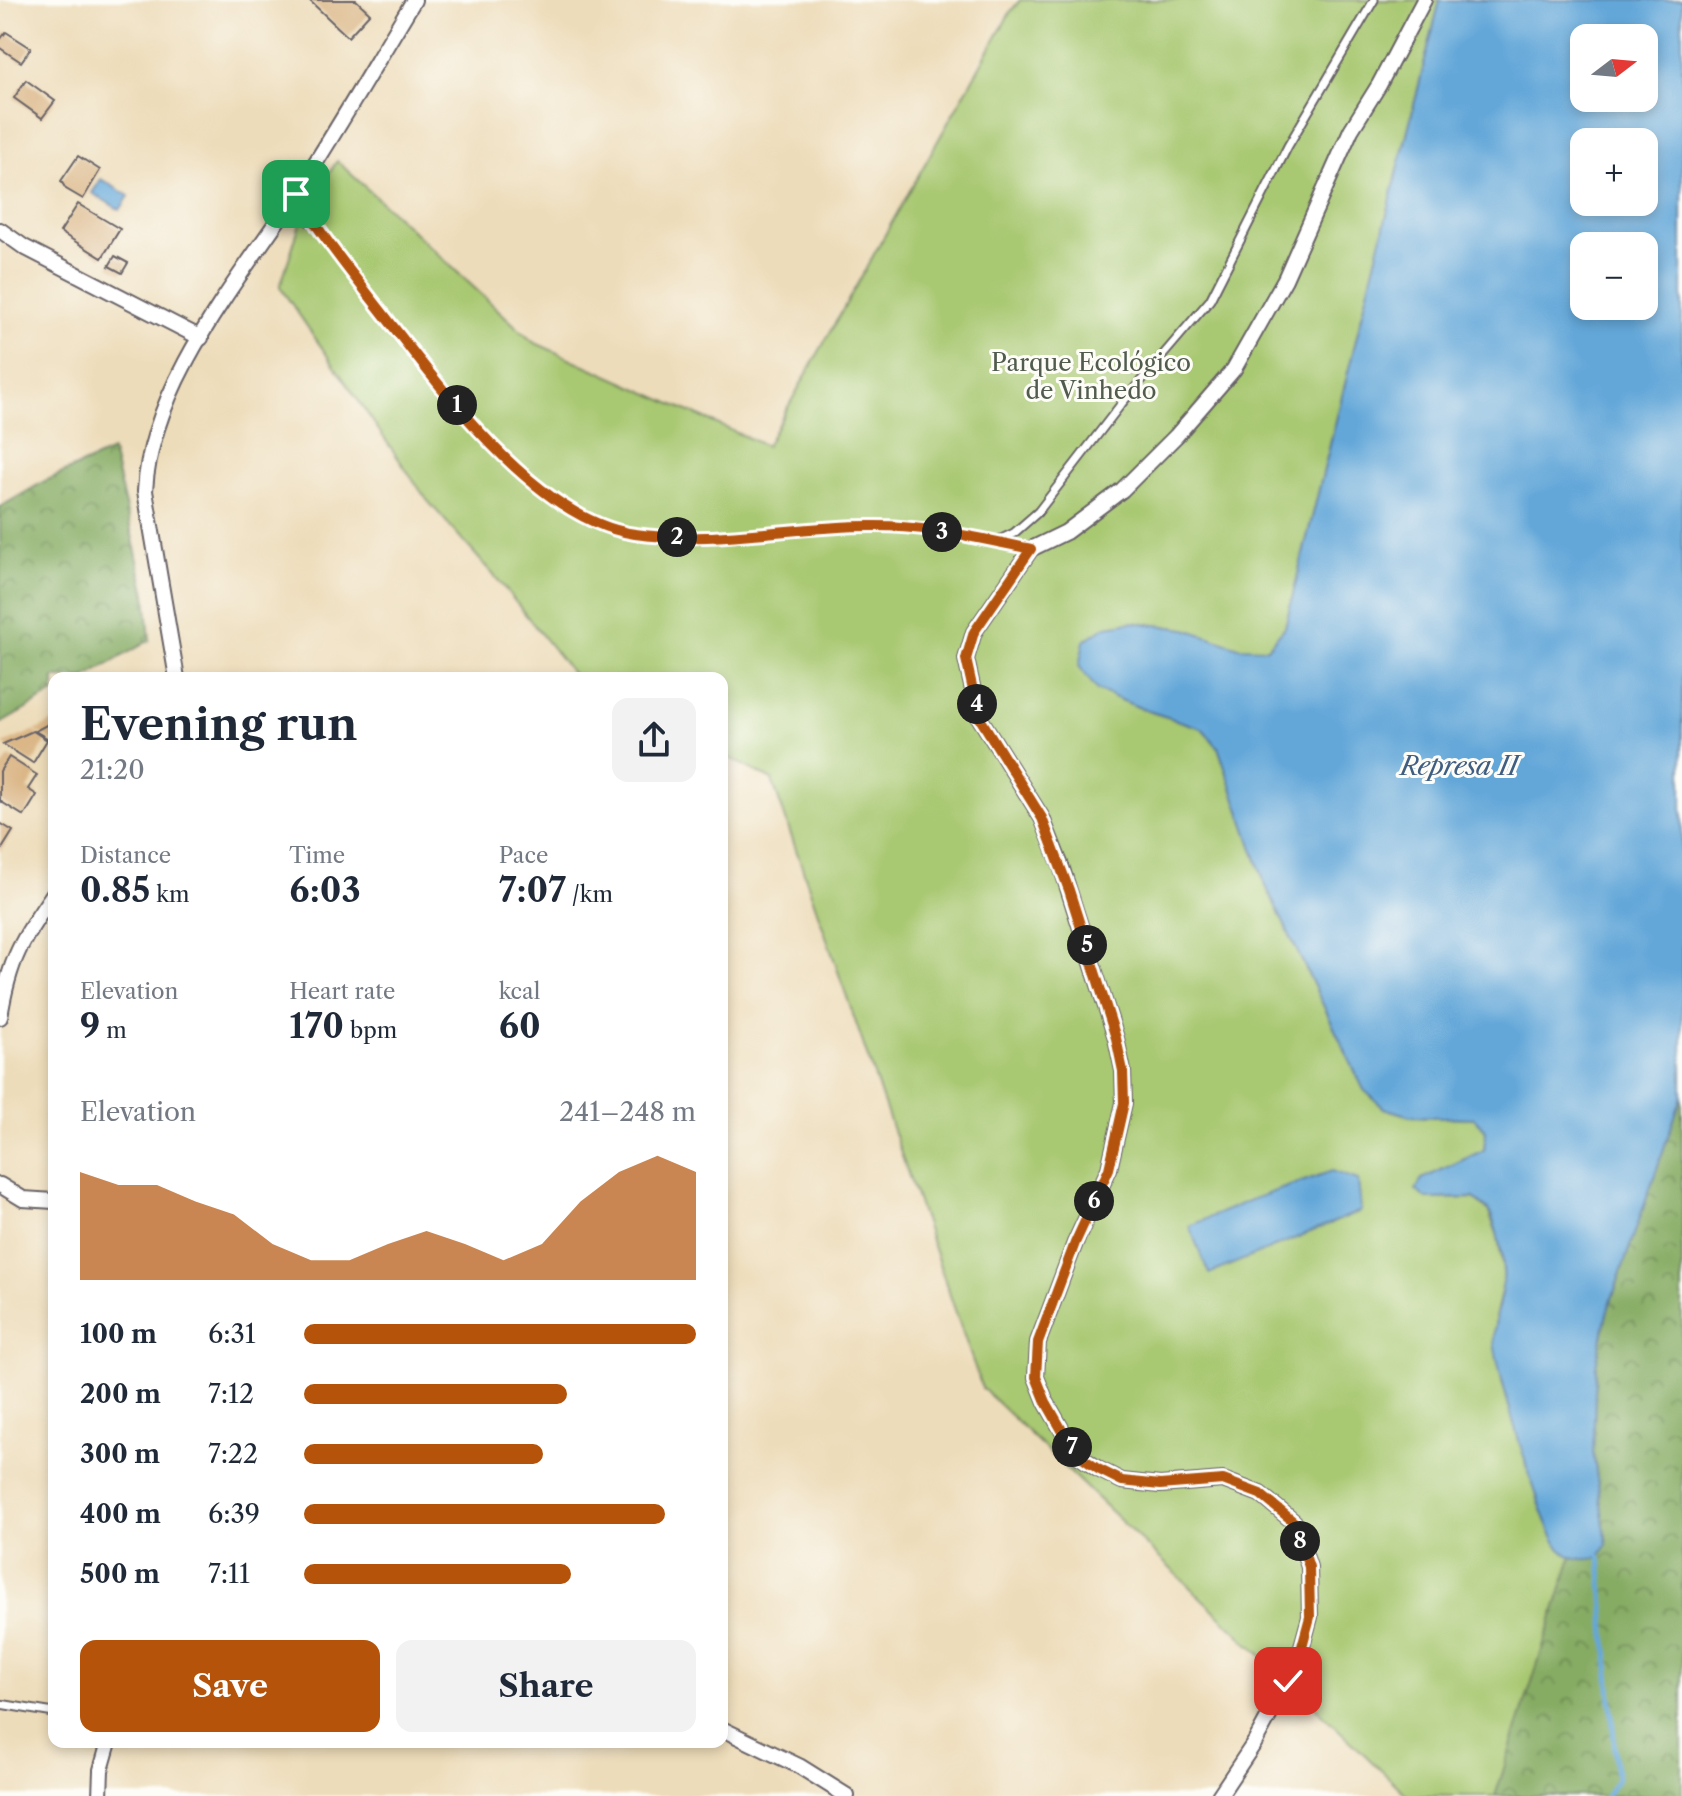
<!DOCTYPE html>
<html lang="en">
<head>
<meta charset="utf-8">
<style>
	body { margin:0; font-family:"Libre Caslon Text",serif; background:#f2f2f3; color:#1f2937; height:100vh; display:flex; flex-direction:column; font-size:30px; white-space:nowrap }
	* { box-sizing:border-box; margin:0 }
	p { font-size:26px; color:#747a83 }
	.icon { flex:none; width:44px; height:44px; fill:none; stroke:currentColor; stroke-width:2; stroke-linecap:round; stroke-linejoin:round }
	.map { position:relative; flex:1; overflow:hidden }
	.details { position:absolute; left:48px; top:672px; width:680px; height:1076px; display:flex; flex-direction:column; background:#fff; border-radius:16px; box-shadow:0 4px 12px #0003 }
	.details>* { flex:none }
	.needle { width:52px; rotate:74deg }
	.tools { position:absolute; left:1570px; top:24px; display:grid; gap:16px }
	.tools a { display:grid; place-items:center; width:88px; height:88px; border-radius:16px; background:#fff; box-shadow:0 4px 12px #0003; font-size:40px }
	.pin { position:absolute; display:grid; place-items:center; width:68px; height:68px; color:#fff; margin:-34px; border-radius:16px; box-shadow:0 4px 12px #0006 }
	.km { position:absolute; width:40px; height:40px; margin:-20px; border-radius:50%; background:#222; color:#fff; font-size:22px; line-height:40px; text-align:center }
	.round { display:grid; place-items:center; flex:none; width:84px; height:84px; border-radius:16px; background:#f2f2f3 }
	.summary { display:flex; align-items:center; justify-content:space-between; height:136px; padding:0 32px }
	h1 { font-size:44px; font-weight:700; line-height:60px }
	.stats { display:grid; grid-template-columns:repeat(3,1fr); gap:12px; height:136px; padding:8px 32px }
	.stats div { display:grid; align-content:center }
	.stats b { font-size:34px; font-weight:700 }
	.stats small { font-size:22px; font-weight:400 }
	.stats p { font-size:22px }
	.chart { height:224px; padding:16px 32px }
	.chart p { display:flex; justify-content:space-between }
	.chart svg { width:100%; height:144px; margin-top:8px; fill:#b45309; opacity:.7 }
	.action { display:flex; gap:16px; margin-top:auto; padding:16px 32px }
	.action a { flex:1; height:92px; border-radius:16px; background:#b45309; color:#fff; font-size:32px; font-weight:700; line-height:92px; text-align:center }
	.action a+a { background:#f2f2f3; color:#1f2937 }
	ul { padding:0 32px; list-style:none; font-size:26px }
	li { display:grid; grid-template-columns:128px 96px 1fr; align-items:center; height:60px }
	li i { height:20px; border-radius:10px; background:#b45309 }
	.map>svg:first-child { display:block }
	.forest { fill:url(#forest-crowns); stroke:#54674f; stroke-width:2 }
	.park { fill:#a8c871; stroke:#657556; stroke-width:2 }
	.water { fill:#64a7d9; stroke:#43648a; stroke-width:2; fill-rule:evenodd }
	.lines { fill:none; stroke-linecap:round; stroke-linejoin:round }
	.stream { stroke:#64a7d9; stroke-width:5 }
	.building { fill:#dbb788 }
	.lane-casing { stroke:#696367; stroke-width:11 }
	.street-casing { stroke:#696367; stroke-width:18 }
	.lane { stroke:#fff; stroke-width:7 }
	.street { stroke:#fff; stroke-width:14 }
	.route-casing { stroke:#fff; stroke-width:16 }
	.route { stroke:#b45309; stroke-width:10 }
	.labels { text-anchor:middle; dominant-baseline:central; stroke-width:6; stroke-linejoin:round; paint-order:stroke }
	.park-label { font-size:24px; fill:#515c4e; stroke:#fdfcf7 }
	.water-label { font-size:26px; font-style:italic; fill:#405e82; stroke:#fdfcf7 }
</style>
</head>
<body>
<div class="map">
<svg width="1682" height="1796" viewBox="0 0 1682 1796">
	<defs>
		<pattern id="forest-crowns" width="20" height="18" patternUnits="userSpaceOnUse" patternTransform="scale(2)"><rect width="20" height="18" fill="#86ac63"/><path d="M2 6a3 3 0 1 1 6 0M12 15a3 3 0 1 1 6 0" fill="none" stroke="#6d8c53"/></pattern>
	</defs>
	<rect width="100%" height="100%" fill="#fdfcf7"/>
	<filter id="ink" filterUnits="userSpaceOnUse"><feTurbulence type="fractalNoise" baseFrequency=".0125" numOctaves="2"/><feDisplacementMap in="SourceGraphic" scale="16" xChannelSelector="R" yChannelSelector="G"/><feConvolveMatrix kernelMatrix="1 2 1 2 8 2 1 2 1" color-interpolation-filters="sRGB"/></filter>
	<filter id="wash" filterUnits="userSpaceOnUse"><feTurbulence type="fractalNoise" baseFrequency=".006" numOctaves="4" result="noise"/><feDisplacementMap in="SourceGraphic" scale="32" xChannelSelector="R" yChannelSelector="G"/><feGaussianBlur stdDeviation="1.8" result="paint"/><feColorMatrix in="noise" values="0 0 0 0 0 0 0 0 0 0 0 0 0 0 0 0 0 1.4 0 .05"/><feComposite in="paint" operator="in"/></filter>
	<g filter="url(#wash)">
		<rect width="100%" height="100%" fill="#eddcb9"/>
		<g class="forest">
			<path d="M 112,451 L 146,594 L 150,640 L 85,678 L 54,678 L 54,693 L 0,724 L 0,507 L 45,481 Z"/>
			<path d="M 1682,1096 L 1682,1796 L 1495,1796 L 1572,1557 L 1607,1545 L 1593,1452 L 1596,1365 L 1607,1313 Z"/>
		</g>
		<path class="park" d="M 1020,0 L 1440,0 L 1285,627 L 1268,648 L 1239,648 L 1186,629 L 1132,622 L 1097,690 L 1145,710 L 1202,728 L 1218,747 L 1266,886 L 1364,1090 L 1384,1108 L 1410,1116 L 1474,1118 L 1486,1130 L 1484,1150 L 1422,1179 L 1427,1199 L 1474,1198 L 1488,1211 L 1498,1236 L 1504,1279 L 1495,1317 L 1502,1382 L 1538,1496 L 1560,1548 L 1572,1557 L 1495,1796 L 1408,1796 L 982,1388 L 772,780 L 722,754 L 722,678 L 576,678 L 498,580 L 427,500 L 280,287 L 303,214 L 337,161 L 533,342 L 766,446 L 1011,11 Z"/>
		<g class="water">
			<path d="M 1440,0 L 1682,0 L 1682,1096 L 1607,1313 L 1596,1365 L 1593,1452 L 1607,1545 L 1600,1557 C 1586,1561 1572,1561 1561,1549 C 1542,1527 1497,1374 1494,1341 C 1493,1320 1501,1301 1503,1281 C 1505,1265 1497,1223 1488,1210 C 1484,1206 1478,1202 1474,1198 L 1427,1199 L 1416,1190 L 1422,1179 L 1484,1150 L 1486,1130 L 1474,1118 L 1410,1116 L 1384,1108 L 1364,1090 L 1266,886 L 1218,747 L 1202,728 L 1145,710 L 1097,690 L 1079,666 L 1084,641 L 1106,626 L 1132,622 L 1186,629 L 1239,647 L 1267,648 L 1285,627 ZM 1644,38 L 1644,98 L 1584,98 L 1584,38 ZM 1644,142 L 1644,202 L 1584,202 L 1584,142 ZM 1584,246 L 1644,246 L 1644,306 L 1584,306 Z"/>
			<path d="M 101,179 L 129,196 L 120,210 L 92,193 Z"/>
			<path d="M 1332,1171 L 1358,1180 L 1361,1211 L 1209,1274 L 1189,1226 L 1253,1199 Z"/>
		</g>
		<g class="lines">
			<path class="stream" d="M 1600,1557 L 1617,1779 L 1606,1796"/>
		</g>
		<g id="blocks">
			<g class="building">
				<path d="M 309,0 L 356,0 L 370,13 L 348,37 Z"/>
				<path d="M 6,32 L 31,48 L 21,62 L 0,48 L 0,40 Z"/>
				<path d="M 26,80 L 55,101 L 42,118 L 14,98 Z"/>
				<path d="M 78,156 L 100,170 L 83,199 L 66,189 L 61,181 Z"/>
				<path d="M 78,204 L 120,229 L 102,258 L 60,232 Z"/>
				<path d="M 115,256 L 128,263 L 122,273 L 109,266 Z"/>
				<path d="M 54,721 L 54,742 L 35,731 Z"/>
				<path d="M 33,731 L 47,740 L 33,763 L 3,744 Z"/>
				<path d="M 9,757 L 37,775 L 28,789 L 37,795 L 24,816 L 0,801 L 0,771 Z"/>
				<path d="M 0,823 L 13,831 L 0,852 Z"/>
			</g>
		</g>
	</g>
	<g filter="url(#ink)">
		<use href="#blocks" fill-opacity="0" stroke="#696367" stroke-width="2"/>
		<g class="lines">
			<defs>
				<g id="lane">
					<path d="M 311,219 C 347,267 383,316 422,362 C 475,427 545,520 634,534 C 712,546 791,527 870,526 C 924,525 977,539 1031,549"/>
					<path d="M 997,541 L 1014,533 L 1038,512 L 1122,403 L 1210,300 L 1288,146 L 1374,0"/>
					<path d="M 0,1704 L 54,1713"/>
				</g>
				<g id="street">
					<path d="M 296,194 L 311,219"/>
					<path d="M 0,230 L 24,247 L 201,338"/>
					<path d="M 177,678 L 145,491 C 151,383 239,280 297,192 C 338,129 375,64 414,0"/>
					<path d="M 0,1017 C 9,959 22,940 54,893"/>
					<path d="M 0,1185 L 23,1199 L 54,1201"/>
					<path d="M 722,1729 L 799,1766 L 847,1796"/>
					<path d="M 100,1796 L 101,1770 L 109,1742"/>
					<path d="M 1219,1796 L 1255,1742 L 1288,1681 L 1301,1650 L 1310,1617 L 1309,1567 L 1294,1522 L 1260,1494 L 1223,1480 L 1160,1485 L 1122,1481 L 1098,1469 L 1075,1453 L 1046,1402 L 1036,1377 L 1038,1342 L 1075,1243 L 1109,1169 L 1124,1103 L 1123,1071 L 1116,1038 L 1061,866 L 1042,818 L 979,717 L 966,659 L 974,632 L 1031,549 L 1066,532 L 1122,490 L 1176,436 L 1234,369 L 1285,279 L 1351,130 L 1379,85 L 1424,0"/>
				</g>
			</defs>
			<use href="#lane" class="lane-casing"/>
			<use href="#street" class="street-casing"/>
			<use href="#lane" class="lane"/>
			<use href="#street" class="street"/>
		</g>
	</g>
	<g class="lines" filter="url(#ink)">
		<defs>
			<path id="route" d="M 296,194 C 322,237 354,276 385,316 C 443,390 536,520 635,534 C 713,545 791,526 870,526 C 924,525 978,538 1031,549 L 974,632 L 966,659 L 979,717 L 1042,818 L 1069,890 L 1116,1038 L 1123,1071 L 1124,1103 L 1109,1169 L 1075,1243 L 1038,1342 L 1036,1377 L 1046,1402 L 1075,1453 L 1098,1469 L 1122,1481 L 1160,1485 L 1223,1480 L 1260,1494 L 1294,1522 L 1309,1567 L 1310,1617 L 1301,1650 L 1288,1681"/>
		</defs>
		<use href="#route" class="route-casing"/>
		<use href="#route" class="route"/>
	</g>
	<g class="labels">
		<g class="park-label">
			<text x="1091" y="362">Parque Ecológico<tspan x="1091" dy="28">de Vinhedo</tspan></text>
		</g>
		<g class="water-label">
			<text x="1459" y="766">Represa II</text>
		</g>
	</g>
</svg>
<div class="tools">
<a><svg class="needle" viewBox="-14 -14 28 28"><path d="M0-13l5 13h-10z" fill="#e53935"/><path d="M0 13l5-13h-10z" fill="#747a83"/></svg></a>
<a>+</a>
<a>−</a>
</div>
<div class="pin" style="left:296px;top:194px;background:#1e9e55"><svg class="icon" aria-label="arrive" viewBox="0 0 24 24"><path d="M6 21V4h12l-3 4 3 4H6"/></svg></div>
<div class="pin" style="left:1288px;top:1681px;background:#d93025"><svg class="icon" aria-label="check" viewBox="0 0 24 24"><path d="M5 12l5 5 9-10"/></svg></div>
<b class="km" style="left:457px;top:405px">1</b>
<b class="km" style="left:677px;top:537px">2</b>
<b class="km" style="left:942px;top:532px">3</b>
<b class="km" style="left:977px;top:704px">4</b>
<b class="km" style="left:1087px;top:945px">5</b>
<b class="km" style="left:1094px;top:1201px">6</b>
<b class="km" style="left:1072px;top:1447px">7</b>
<b class="km" style="left:1300px;top:1541px">8</b>
<section class="details">
<div class="summary"><div><h1>Evening run</h1><p>21:20</p></div><a class="round"><svg class="icon" aria-label="share" viewBox="0 0 24 24"><path d="M12 15V3M7 8l5-5 5 5M5 13v7h14v-7"/></svg></a></div>
<div class="stats">
<div><p>Distance</p><b>0.85<small> km</small></b></div>
<div><p>Time</p><b>6:03</b></div>
<div><p>Pace</p><b>7:07<small> /km</small></b></div>
</div>
<div class="stats">
<div><p>Elevation</p><b>9<small> m</small></b></div>
<div><p>Heart rate</p><b>170<small> bpm</small></b></div>
<div><p>kcal</p><b>60</b></div>
</div>
<div class="chart"><p><span>Elevation</span>241–248 m</p>
<svg viewBox="0 0 160 44" preserveAspectRatio="none"><path d="M0 44V11L10 15L20 15L30 20L40 24L50 33L60 38L70 38L80 33L90 29L100 33L110 38L120 33L130 20L140 11L150 6L160 11V44z"/></svg>
</div>
<ul>
<li><b>100 m</b>6:31<i style="width:100%"></i></li>
<li><b>200 m</b>7:12<i style="width:67%"></i></li>
<li><b>300 m</b>7:22<i style="width:61%"></i></li>
<li><b>400 m</b>6:39<i style="width:92%"></i></li>
<li><b>500 m</b>7:11<i style="width:68%"></i></li>
</ul>
<div class="action"><a>Save</a><a>Share</a></div>
</section>
</div>
</body>
</html>
